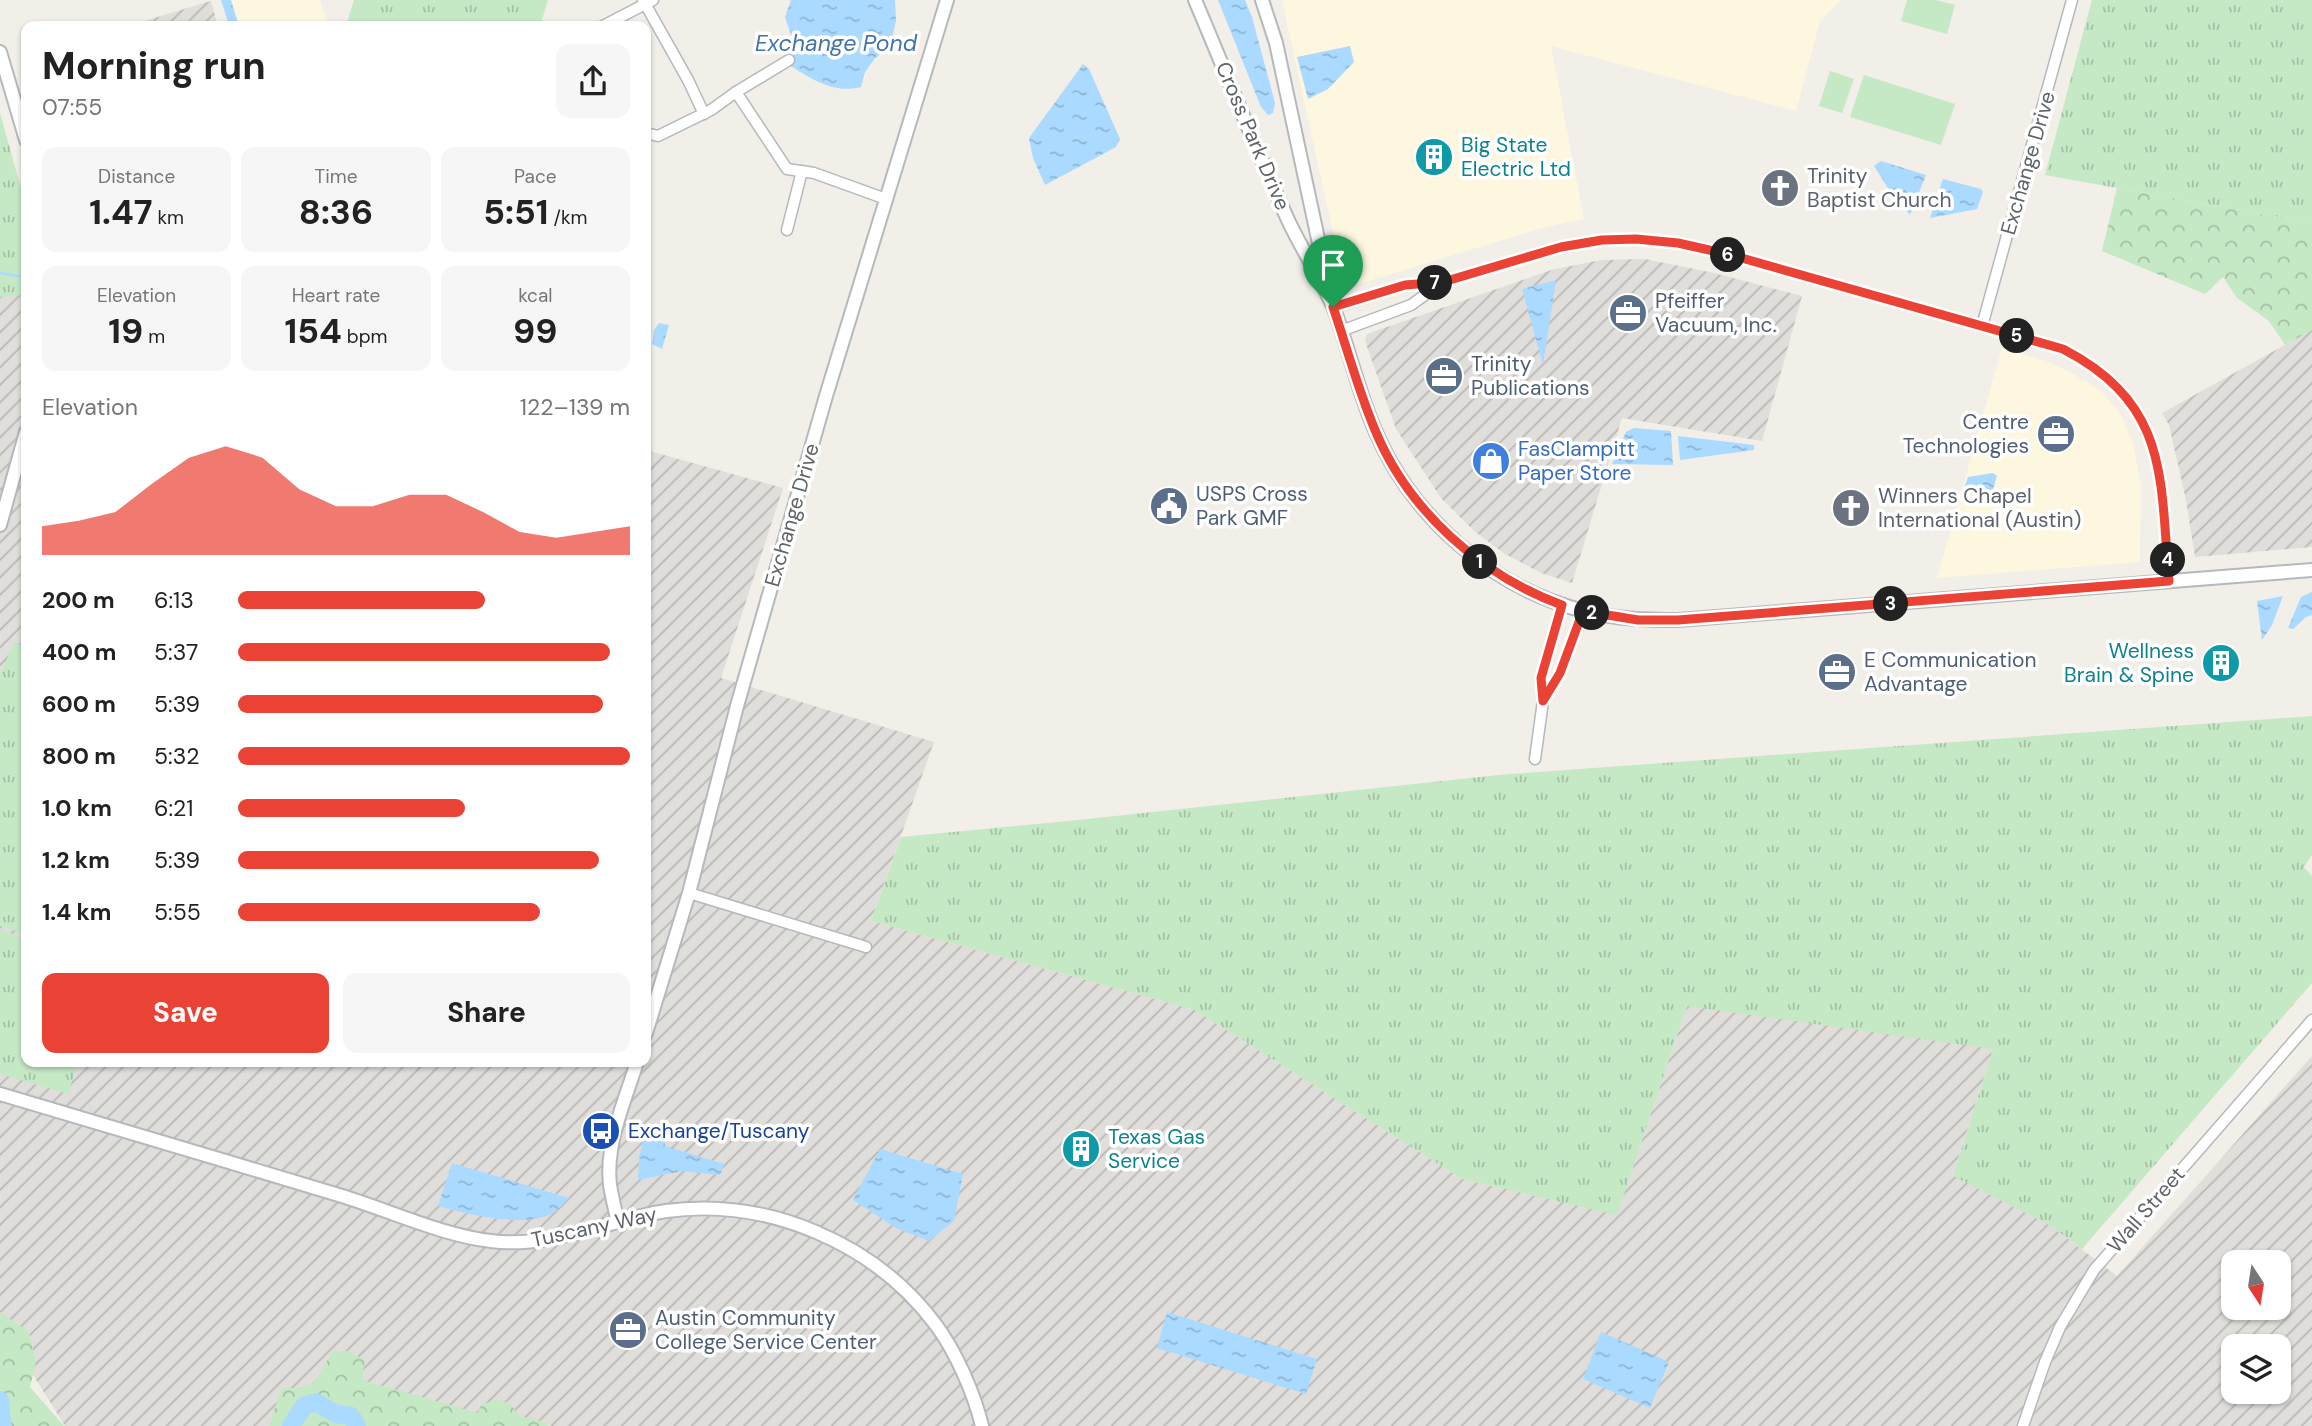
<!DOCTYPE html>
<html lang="en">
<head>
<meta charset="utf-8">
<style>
	body { margin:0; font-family:"DM Sans",sans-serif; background:#f6f6f6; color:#222; height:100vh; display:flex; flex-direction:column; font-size:26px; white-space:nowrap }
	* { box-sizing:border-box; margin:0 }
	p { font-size:23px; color:#767676 }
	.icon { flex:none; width:38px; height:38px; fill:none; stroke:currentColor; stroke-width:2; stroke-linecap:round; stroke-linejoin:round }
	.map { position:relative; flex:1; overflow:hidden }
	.drawer { position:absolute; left:21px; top:21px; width:630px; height:1046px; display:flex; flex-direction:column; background:#fff; border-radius:14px; box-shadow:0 2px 5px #0004 }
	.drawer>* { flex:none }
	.needle { width:46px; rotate:168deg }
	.controls { position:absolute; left:2221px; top:1250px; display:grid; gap:14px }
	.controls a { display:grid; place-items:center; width:70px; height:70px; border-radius:14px; background:#fff; box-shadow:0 2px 5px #0004; font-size:35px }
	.pin { position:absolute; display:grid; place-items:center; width:60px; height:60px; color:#fff; margin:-72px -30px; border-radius:50% 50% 50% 0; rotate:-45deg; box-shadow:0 0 7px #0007 }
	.pin .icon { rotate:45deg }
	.km { position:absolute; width:35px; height:35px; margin:-18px; border-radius:50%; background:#222; color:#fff; font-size:19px; line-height:35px; text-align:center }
	.round { display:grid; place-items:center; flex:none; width:74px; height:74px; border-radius:14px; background:#f6f6f6 }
	.headline { display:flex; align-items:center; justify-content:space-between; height:119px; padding:0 21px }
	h1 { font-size:38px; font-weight:700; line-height:52px }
	.metrics { display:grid; grid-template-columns:repeat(3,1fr); gap:10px; height:119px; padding:7px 21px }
	.metrics div { display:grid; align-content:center; border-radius:14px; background:#f6f6f6; text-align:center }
	.metrics b { font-size:35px; font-weight:700 }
	.metrics small { font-size:19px; font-weight:400 }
	.metrics p { font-size:19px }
	.chart { height:196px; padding:14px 21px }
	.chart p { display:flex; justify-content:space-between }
	.chart svg { width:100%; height:126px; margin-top:7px; fill:#ea4335; opacity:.7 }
	.action { display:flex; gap:14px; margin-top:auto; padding:14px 21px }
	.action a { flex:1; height:80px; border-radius:14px; background:#ea4335; color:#fff; font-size:28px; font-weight:700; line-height:80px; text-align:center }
	.action a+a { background:#f6f6f6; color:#222 }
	ul { padding:0 21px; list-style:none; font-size:23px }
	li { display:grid; grid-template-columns:112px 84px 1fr; align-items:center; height:52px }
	li i { height:18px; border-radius:9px; background:#ea4335 }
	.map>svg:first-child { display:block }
	.commercial { fill:#fef7e0 }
	.industrial { fill:url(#industrial-furrows); fill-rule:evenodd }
	.grass { fill:url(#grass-tufts) }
	.forest { fill:url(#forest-crowns) }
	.green { fill:#c5e8c5 }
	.water { fill:url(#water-ripples) }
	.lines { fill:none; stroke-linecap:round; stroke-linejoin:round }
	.stream { stroke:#aadaff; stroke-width:2.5 }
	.river { stroke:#aadaff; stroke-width:18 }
	.minor-casing { stroke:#b5b8bc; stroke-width:13 }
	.tertiary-casing { stroke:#b5b8bc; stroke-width:16 }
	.minor { stroke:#fff; stroke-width:10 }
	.tertiary { stroke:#fff; stroke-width:12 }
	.route-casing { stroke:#fff; stroke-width:14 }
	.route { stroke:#ea4335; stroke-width:9 }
	.labels { text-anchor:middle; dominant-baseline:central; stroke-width:7; stroke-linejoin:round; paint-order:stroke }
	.street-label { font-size:21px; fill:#5f6368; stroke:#fff }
	.culture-label { font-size:21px; fill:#0d838f; stroke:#fff; text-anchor:start }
	.worship-label { font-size:21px; fill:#5b616d; stroke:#fff; text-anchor:start }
	.service-label { font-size:21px; fill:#4e5e75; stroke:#fff; text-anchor:start }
	.shop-label { font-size:21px; fill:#366cbe; stroke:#fff; text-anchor:start }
	.transit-label { font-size:21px; fill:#164399; stroke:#fff; text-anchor:start }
	.water-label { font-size:23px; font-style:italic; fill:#4174aa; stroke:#fff }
</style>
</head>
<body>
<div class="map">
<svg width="2312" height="1426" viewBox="0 0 2312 1426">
	<defs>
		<pattern id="industrial-furrows" width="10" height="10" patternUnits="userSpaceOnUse" patternTransform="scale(1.75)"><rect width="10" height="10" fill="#e0deda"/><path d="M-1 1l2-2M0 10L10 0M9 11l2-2" fill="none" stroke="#b9b8b5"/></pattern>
		<pattern id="grass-tufts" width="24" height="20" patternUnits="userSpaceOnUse" patternTransform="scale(1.75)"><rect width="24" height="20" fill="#c5e8c5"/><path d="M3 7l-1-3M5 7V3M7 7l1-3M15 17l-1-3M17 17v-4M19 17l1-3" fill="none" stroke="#a3c0a4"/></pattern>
		<pattern id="forest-crowns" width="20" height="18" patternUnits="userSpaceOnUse" patternTransform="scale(1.75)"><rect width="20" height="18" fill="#c5e8c5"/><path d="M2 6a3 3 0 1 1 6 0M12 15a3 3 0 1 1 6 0" fill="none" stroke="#a3c0a4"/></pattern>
		<pattern id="water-ripples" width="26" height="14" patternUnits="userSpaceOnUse" patternTransform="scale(1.75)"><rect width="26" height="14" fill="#aadaff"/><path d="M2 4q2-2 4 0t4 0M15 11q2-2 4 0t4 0" fill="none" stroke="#8eb4d2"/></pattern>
	</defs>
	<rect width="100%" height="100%" fill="#f1efe8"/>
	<g class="commercial">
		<path d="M 221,0 L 320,0 L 328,26 L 229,26 Z"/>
		<path d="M 1282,0 L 1841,0 L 1820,21 L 1796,111 L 1551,46 L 1584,219 L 1538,229 L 1349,287 L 1344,283 Z"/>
		<path d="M 2002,348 L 2046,361 L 2072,373 L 2102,392 L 2120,413 L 2133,443 L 2141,485 L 2140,562 L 1937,578 Z"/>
	</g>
	<g class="industrial">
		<path d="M 211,1 L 218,26 L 127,26 Z"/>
		<path d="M 1645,259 L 1714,273 L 1802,296 L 1762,441 L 1622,418 L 1572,583 L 1541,573 L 1505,554 L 1474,531 L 1441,498 L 1396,429 L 1365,341 L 1367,334 L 1551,270 L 1601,260 Z"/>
		<path d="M 0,272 L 26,279 L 26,1062 L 646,1062 L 646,450 L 783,488 L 721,678 L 934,742 L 871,921 L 1195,1010 L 1462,1179 L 1617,1214 L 1687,1006 L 1984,989 L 1993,1049 L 1953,1175 L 2051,1226 L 2117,1276 L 2312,1056 L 2312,1426 L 65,1426 L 8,1335 L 0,1329 ZM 2233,1262 L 2278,1262 L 2278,1307 L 2233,1307 ZM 2233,1346 L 2278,1346 L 2278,1391 L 2233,1391 Z"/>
		<path d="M 2312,330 L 2312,547 L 2195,557 L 2186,500 L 2169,425 L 2162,413 Z"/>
	</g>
	<g class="grass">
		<path d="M 354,0 L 548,0 L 540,26 L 346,26 Z"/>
		<path d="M 2092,0 L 2312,0 L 2312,223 L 2045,175 Z"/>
		<path d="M 0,113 L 26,206 L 26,295 L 0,297 Z"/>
		<path d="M 14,643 L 26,647 L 26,934 L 0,926 L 0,674 Z"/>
		<path d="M 2312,716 L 2312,855 L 2304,867 L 2312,876 L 2312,983 L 2082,1249 L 2051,1226 L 1953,1176 L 1993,1049 L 1687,1006 L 1617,1215 L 1462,1179 L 1195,1010 L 871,921 L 901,837 L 1078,820 L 1498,775 Z"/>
		<path d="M 0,930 L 26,938 L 26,1062 L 78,1062 L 68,1094 L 0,1074 Z"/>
	</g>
	<g class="forest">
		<path d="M 2117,188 L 2312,223 L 2312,330 L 2285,345 L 2269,321 L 2237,298 L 2223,277 L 2205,294 L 2102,251 Z"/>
		<path d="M 0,1312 L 29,1332 L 36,1362 L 30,1387 L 64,1426 L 0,1426 Z"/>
		<path d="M 333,1351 L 347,1351 L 365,1360 L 362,1380 L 478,1413 L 481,1405 L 496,1399 L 510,1404 L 520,1416 L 545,1422 L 549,1426 L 269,1426 L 281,1389 L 302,1387 L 314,1383 Z"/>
	</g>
	<g class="green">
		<path d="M 1907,0 L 1936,0 L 1955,5 L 1947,34 L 1901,21 Z"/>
		<path d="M 1830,71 L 1854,79 L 1842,113 L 1819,106 Z"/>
		<path d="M 1864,75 L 1955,104 L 1941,145 L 1850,117 Z"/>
	</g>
	<g class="water">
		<path d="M 221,0 L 231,0 L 239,26 L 229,26 Z"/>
		<path d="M 791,0 L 895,0 L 896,21 L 890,46 L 875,58 L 865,72 L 861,87 C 833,94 812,79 789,65 L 794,44 L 785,17 Z"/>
		<path d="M 1218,0 L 1245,0 L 1252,17 L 1275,103 L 1273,113 L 1268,115 L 1261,107 Z"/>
		<path d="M 1350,46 L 1354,62 L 1328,89 L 1308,99 L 1297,57 Z"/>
		<path d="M 1083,64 L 1089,69 L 1120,139 L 1116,147 L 1045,185 L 1033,158 L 1029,138 Z"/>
		<path d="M 1881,161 L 1926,175 L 1910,215 L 1891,193 L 1874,166 Z"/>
		<path d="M 1943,179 L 1981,189 L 1983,192 L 1977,209 L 1930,218 Z"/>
		<path d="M 1556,280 L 1543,365 L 1522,289 Z"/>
		<path d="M 659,323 L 669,325 L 662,349 L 652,344 L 654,330 Z"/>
		<path d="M 1634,428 L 1671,431 L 1673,465 L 1612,464 L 1626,432 Z"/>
		<path d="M 1678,436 L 1754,445 L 1754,450 L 1680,460 Z"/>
		<path d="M 1993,473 L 1997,476 L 1990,499 L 1963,491 L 1968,477 Z"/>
		<path d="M 2312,592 L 2312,615 L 2306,617 L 2293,629 L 2288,628 L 2301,597 Z"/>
		<path d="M 2283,596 L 2272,625 L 2262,640 L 2257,601 Z"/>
		<path d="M 645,1133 L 666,1137 L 665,1146 L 724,1164 L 720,1175 L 682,1171 L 638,1180 L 639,1157 Z"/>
		<path d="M 880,1149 L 963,1174 L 954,1221 L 929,1241 L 896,1228 L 853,1200 Z"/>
		<path d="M 452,1163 L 569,1198 C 564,1202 559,1210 553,1213 C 524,1229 468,1214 438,1206 Z"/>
		<path d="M 1167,1312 L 1317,1359 L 1306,1394 L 1157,1348 Z"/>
		<path d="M 1601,1332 L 1669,1362 L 1650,1408 L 1583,1379 Z"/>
	</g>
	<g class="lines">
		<path class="stream" d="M 0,273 L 26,277"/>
		<g class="river">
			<path d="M 0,1400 L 2,1426"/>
			<path d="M 291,1426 L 304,1406 L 316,1402 L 336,1414 L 351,1416 L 357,1426"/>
		</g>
		<defs>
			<g id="minor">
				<path d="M 643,0 L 688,80 L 704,114"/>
				<path d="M 603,26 L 653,0"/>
				<path d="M 736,92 L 789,60"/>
				<path d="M 646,133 L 658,136 L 711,110 L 736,92 L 787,169 L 814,173 L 886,199"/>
				<path d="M 787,230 L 802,171"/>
				<path d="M 1333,308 L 1405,285 L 1443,282 L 1561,247 L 1602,240 L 1636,239 L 1678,243 L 1731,255 L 2063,349 C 2169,403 2160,477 2169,581"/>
				<path d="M 1982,326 L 2072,0"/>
				<path d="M 1341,331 L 1411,305 L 1443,282"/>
				<path d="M 1543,701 L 1560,673 L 1583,611"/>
				<path d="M 1535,759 L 1543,701 L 1541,678 L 1562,605"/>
				<path d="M 689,893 L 866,947"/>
				<path d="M 2023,1426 L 2045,1362 L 2060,1327 L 2094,1270 L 2312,1020"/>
			</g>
			<g id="tertiary">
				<path d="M 1195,0 C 1226,73 1255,147 1288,220 C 1302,250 1321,278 1334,309 C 1349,349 1358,391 1375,430 C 1411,516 1493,589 1584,611 C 1615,619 1646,620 1678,620 L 2312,570"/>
				<path d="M 1262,0 L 1276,43 L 1329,290"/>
				<path d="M 0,52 L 26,140"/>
				<path d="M 0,525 L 26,432"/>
				<path d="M 646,1033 L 689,893 L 737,706 L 826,396 L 947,0"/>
				<path d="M 0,1094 C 114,1127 228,1162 342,1196 C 388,1210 444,1236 491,1241 C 551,1249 608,1220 666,1211 C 767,1197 875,1243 936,1325 C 956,1352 974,1393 982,1426"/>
				<path d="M 618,1222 C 615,1210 612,1197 610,1185 C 605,1144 625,1101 637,1062"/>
			</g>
		</defs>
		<use href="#minor" class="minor-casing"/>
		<use href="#tertiary" class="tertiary-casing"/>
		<use href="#minor" class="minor"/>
		<use href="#tertiary" class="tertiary"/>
	</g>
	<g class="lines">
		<defs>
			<path id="route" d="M 1636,239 L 1678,243 L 1731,255 L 2063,349 C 2169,404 2160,477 2169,581 L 1678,620 L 1638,620 L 1583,611 L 1560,673 L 1543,701 L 1541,678 L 1562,605 C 1480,575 1408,510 1375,430 C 1358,390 1347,348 1333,307 L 1405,285 L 1443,282 L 1561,247 L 1602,240 Z"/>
		</defs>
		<use href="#route" class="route-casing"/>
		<use href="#route" class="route"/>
	</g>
	<defs>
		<symbol id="building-disc" viewBox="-11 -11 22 22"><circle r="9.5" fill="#0f9aa8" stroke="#fff"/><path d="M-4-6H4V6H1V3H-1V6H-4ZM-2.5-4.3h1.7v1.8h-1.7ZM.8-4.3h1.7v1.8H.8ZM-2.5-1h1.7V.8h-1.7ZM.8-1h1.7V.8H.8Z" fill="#fff"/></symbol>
		<symbol id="church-disc" viewBox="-11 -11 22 22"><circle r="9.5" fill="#6b7280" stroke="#fff"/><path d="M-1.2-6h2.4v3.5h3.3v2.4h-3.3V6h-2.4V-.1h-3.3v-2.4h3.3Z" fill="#fff"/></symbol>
		<symbol id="office-disc" viewBox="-11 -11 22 22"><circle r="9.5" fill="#5c6f8a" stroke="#fff"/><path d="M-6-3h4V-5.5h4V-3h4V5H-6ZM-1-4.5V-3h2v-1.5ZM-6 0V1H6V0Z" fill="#fff"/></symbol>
		<symbol id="shop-disc" viewBox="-11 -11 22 22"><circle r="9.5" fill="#3f7fe0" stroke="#fff"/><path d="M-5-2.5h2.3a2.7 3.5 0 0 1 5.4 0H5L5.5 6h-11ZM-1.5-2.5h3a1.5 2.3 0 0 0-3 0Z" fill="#fff"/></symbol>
		<symbol id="civic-disc" viewBox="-11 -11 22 22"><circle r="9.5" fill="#5c6f8a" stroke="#fff"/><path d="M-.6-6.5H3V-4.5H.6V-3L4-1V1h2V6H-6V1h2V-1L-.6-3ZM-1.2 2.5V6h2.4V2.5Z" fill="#fff"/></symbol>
		<symbol id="bus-disc" viewBox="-11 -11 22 22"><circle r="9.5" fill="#1a4fb4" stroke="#fff"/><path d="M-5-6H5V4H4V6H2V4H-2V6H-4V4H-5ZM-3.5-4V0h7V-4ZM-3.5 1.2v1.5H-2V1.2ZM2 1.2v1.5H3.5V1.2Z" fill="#fff"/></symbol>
	</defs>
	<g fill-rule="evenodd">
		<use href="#building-disc" x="1412" y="135" width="44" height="44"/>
		<use href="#church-disc" x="1758" y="166" width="44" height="44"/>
		<use href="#office-disc" x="1606" y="291" width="44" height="44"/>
		<use href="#office-disc" x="1422" y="354" width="44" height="44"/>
		<use href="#office-disc" x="2034" y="412" width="44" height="44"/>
		<use href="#shop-disc" x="1469" y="439" width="44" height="44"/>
		<use href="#civic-disc" x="1147" y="484" width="44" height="44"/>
		<use href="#church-disc" x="1829" y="486" width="44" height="44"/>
		<use href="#building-disc" x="2199" y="641" width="44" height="44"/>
		<use href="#office-disc" x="1815" y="650" width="44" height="44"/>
		<use href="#bus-disc" x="579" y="1109" width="44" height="44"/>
		<use href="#building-disc" x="1059" y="1127" width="44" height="44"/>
		<use href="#office-disc" x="606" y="1308" width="44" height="44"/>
	</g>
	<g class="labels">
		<g class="street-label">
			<text transform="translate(1253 136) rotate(67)">Cross Park Drive</text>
			<text transform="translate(2028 163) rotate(-74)">Exchange Drive</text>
			<text transform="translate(792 515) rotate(-74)">Exchange Drive</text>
			<text transform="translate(2146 1210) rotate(-49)">Wall Street</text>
			<text transform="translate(594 1227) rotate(-12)">Tuscany Way</text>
		</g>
		<g class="culture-label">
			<text x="1461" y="145">Big State<tspan x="1461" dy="24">Electric Ltd</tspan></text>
			<text x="2194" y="651" text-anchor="end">Wellness<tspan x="2194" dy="24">Brain &amp; Spine</tspan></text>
			<text x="1108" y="1137">Texas Gas<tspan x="1108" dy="24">Service</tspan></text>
		</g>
		<g class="worship-label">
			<text x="1807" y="176">Trinity<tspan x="1807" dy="24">Baptist Church</tspan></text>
			<text x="1878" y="496">Winners Chapel<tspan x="1878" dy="24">International (Austin)</tspan></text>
		</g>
		<g class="service-label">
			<text x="1655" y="301">Pfeiffer<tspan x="1655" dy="24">Vacuum, Inc.</tspan></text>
			<text x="1471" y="364">Trinity<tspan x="1471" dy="24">Publications</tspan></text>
			<text x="2029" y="422" text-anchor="end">Centre<tspan x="2029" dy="24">Technologies</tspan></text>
			<text x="1196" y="494">USPS Cross<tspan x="1196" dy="24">Park GMF</tspan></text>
			<text x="1864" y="660">E Communication<tspan x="1864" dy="24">Advantage</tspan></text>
			<text x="655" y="1318">Austin Community<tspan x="655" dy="24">College Service Center</tspan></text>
		</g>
		<g class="shop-label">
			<text x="1518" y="449">FasClampitt<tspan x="1518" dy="24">Paper Store</tspan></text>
		</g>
		<g class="transit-label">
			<text x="628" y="1131">Exchange/Tuscany</text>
		</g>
		<g class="water-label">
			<text x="836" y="43">Exchange Pond</text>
		</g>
	</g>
</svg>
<div class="controls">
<a><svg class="needle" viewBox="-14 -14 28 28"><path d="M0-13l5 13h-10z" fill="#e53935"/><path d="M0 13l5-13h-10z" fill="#767676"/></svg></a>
<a><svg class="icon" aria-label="layers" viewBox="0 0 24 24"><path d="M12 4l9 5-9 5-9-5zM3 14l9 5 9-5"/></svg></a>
</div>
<div class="pin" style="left:1333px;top:307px;background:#1e9e55"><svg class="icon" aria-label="arrive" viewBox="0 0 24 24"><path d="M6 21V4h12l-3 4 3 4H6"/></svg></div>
<b class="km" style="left:1480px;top:562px">1</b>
<b class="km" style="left:1592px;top:613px">2</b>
<b class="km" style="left:1891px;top:604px">3</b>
<b class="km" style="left:2168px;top:560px">4</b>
<b class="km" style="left:2017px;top:336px">5</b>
<b class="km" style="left:1728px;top:255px">6</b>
<b class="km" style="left:1435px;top:283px">7</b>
<section class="drawer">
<div class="headline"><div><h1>Morning run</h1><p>07:55</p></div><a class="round"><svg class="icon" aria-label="share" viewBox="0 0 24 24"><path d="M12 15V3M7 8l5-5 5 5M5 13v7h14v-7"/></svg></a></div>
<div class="metrics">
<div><p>Distance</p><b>1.47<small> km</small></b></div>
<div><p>Time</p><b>8:36</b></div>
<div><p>Pace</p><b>5:51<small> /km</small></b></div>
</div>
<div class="metrics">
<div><p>Elevation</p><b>19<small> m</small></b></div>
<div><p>Heart rate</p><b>154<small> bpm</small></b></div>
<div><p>kcal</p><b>99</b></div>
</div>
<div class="chart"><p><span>Elevation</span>122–139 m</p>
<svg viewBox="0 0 160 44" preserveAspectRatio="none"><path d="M0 44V34L10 32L20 29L30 19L40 10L50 6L60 10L70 21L80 27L90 27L100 23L110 23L120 29L130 36L140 38L150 36L160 34V44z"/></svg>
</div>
<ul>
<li><b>200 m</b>6:13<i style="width:63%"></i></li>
<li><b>400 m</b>5:37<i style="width:95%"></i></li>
<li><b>600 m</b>5:39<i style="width:93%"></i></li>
<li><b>800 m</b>5:32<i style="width:100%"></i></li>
<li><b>1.0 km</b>6:21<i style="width:58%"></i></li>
<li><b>1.2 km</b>5:39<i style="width:92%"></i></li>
<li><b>1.4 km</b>5:55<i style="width:77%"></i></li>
</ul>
<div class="action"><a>Save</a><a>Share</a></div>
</section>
</div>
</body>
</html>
